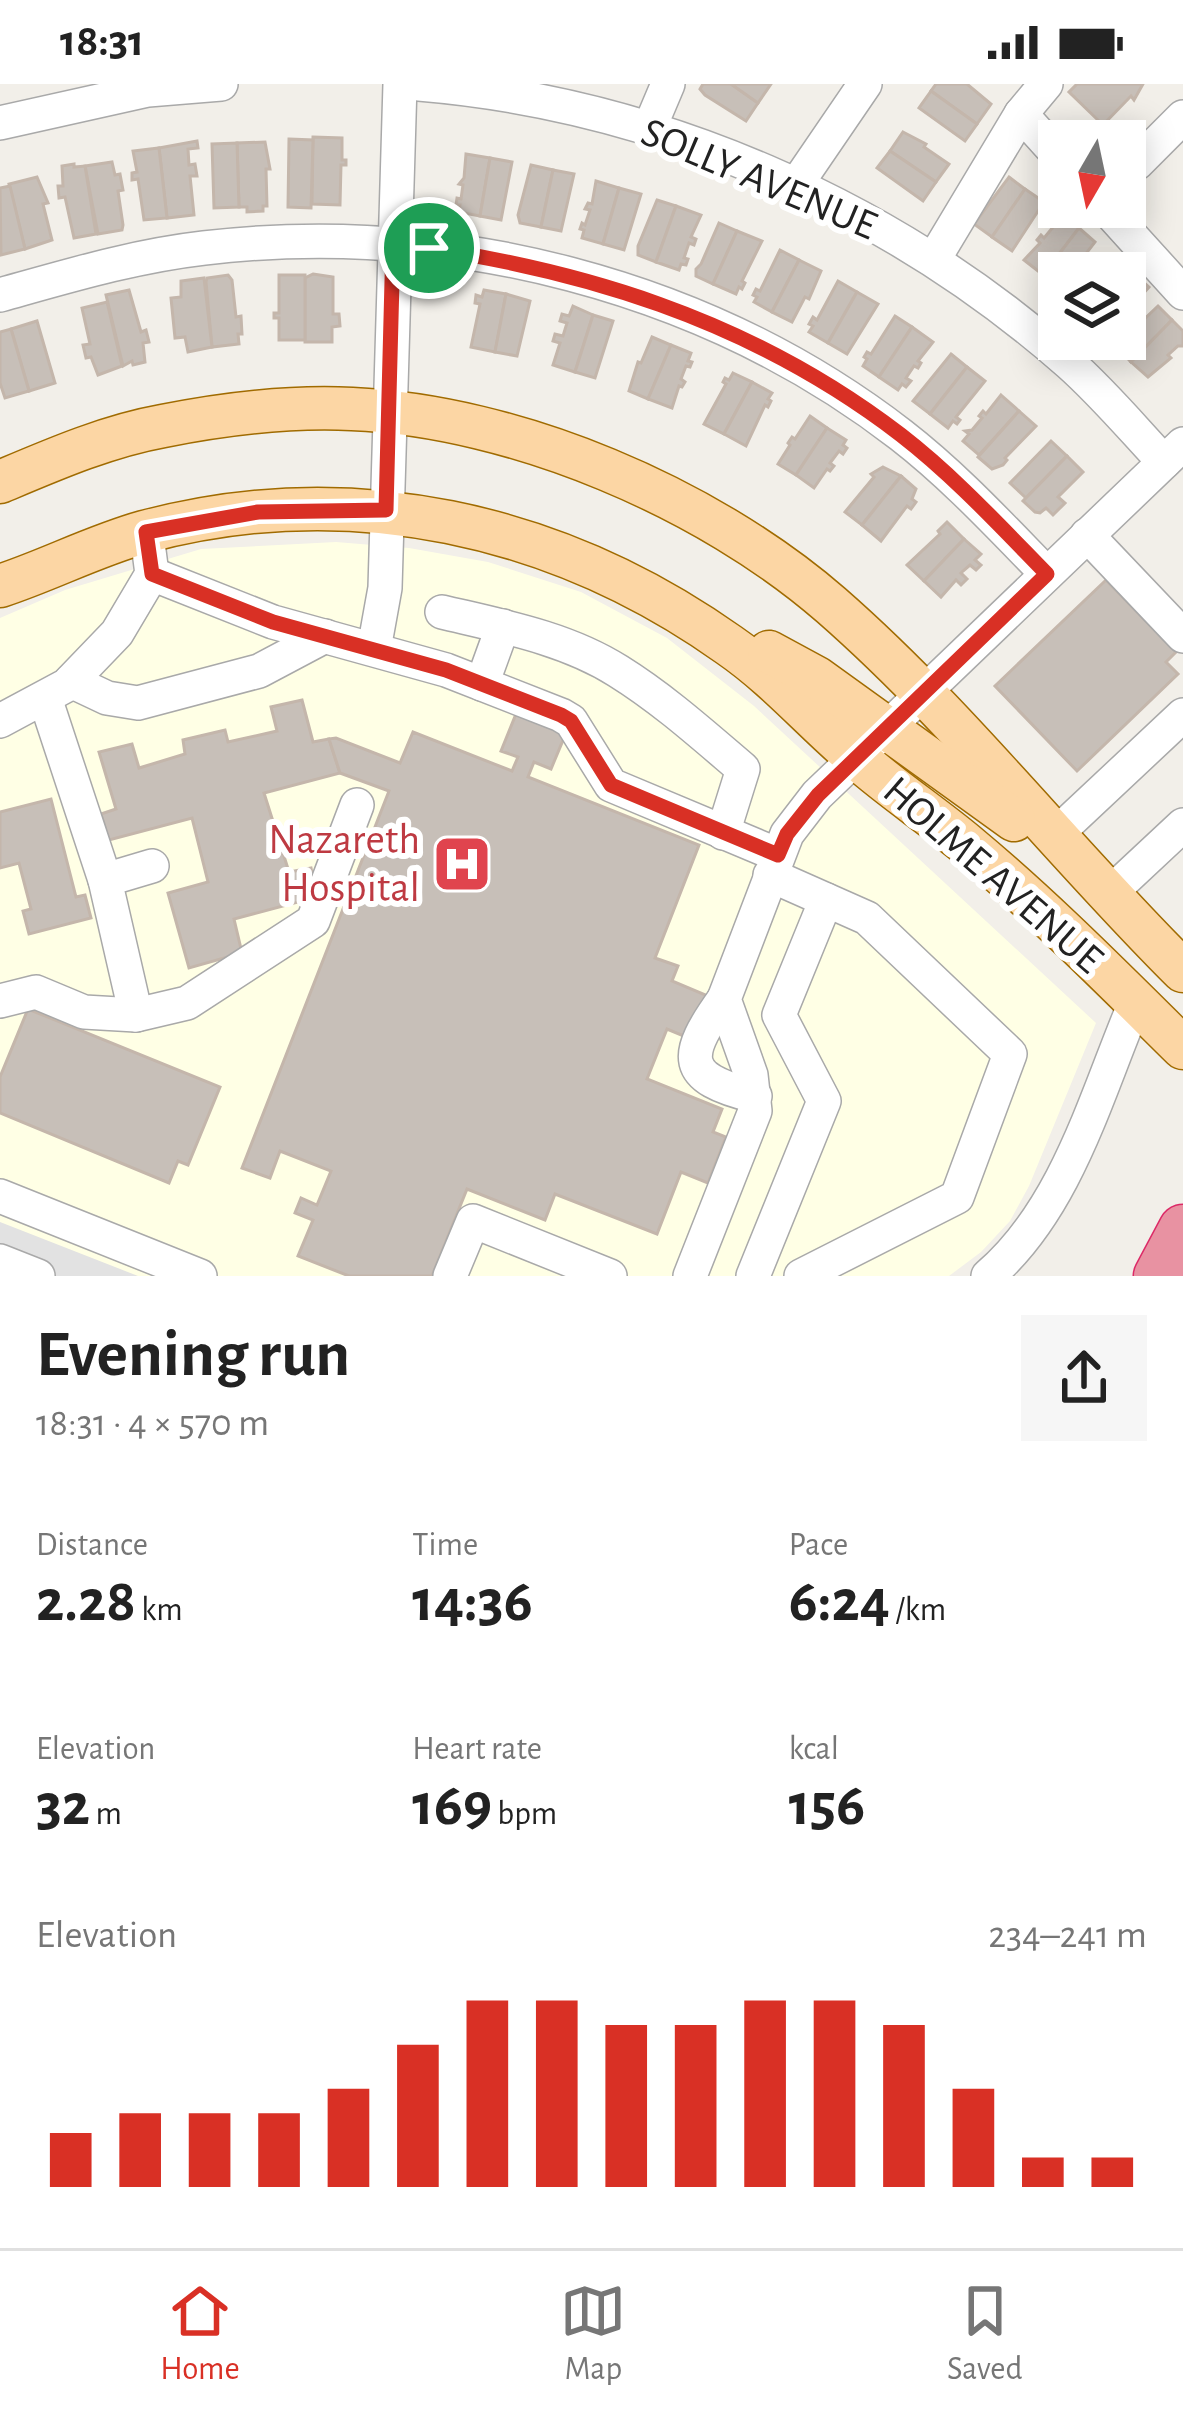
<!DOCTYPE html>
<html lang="en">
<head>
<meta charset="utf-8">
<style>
	body { margin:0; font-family:"Alegreya Sans",sans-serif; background:#f6f6f6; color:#222; height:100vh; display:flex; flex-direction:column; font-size:45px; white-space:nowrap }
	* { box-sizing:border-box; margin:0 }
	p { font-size:39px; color:#767676 }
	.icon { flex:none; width:66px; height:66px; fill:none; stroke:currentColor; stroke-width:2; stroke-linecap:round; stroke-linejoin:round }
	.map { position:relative; height:1192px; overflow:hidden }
	.drawer { display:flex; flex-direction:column; background:#fff; flex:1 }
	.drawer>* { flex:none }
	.needle { width:78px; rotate:189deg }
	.fabs { position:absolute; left:1038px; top:36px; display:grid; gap:24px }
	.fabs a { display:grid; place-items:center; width:108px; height:108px; border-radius:0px; background:#fff; box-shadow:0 6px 30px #0003; font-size:60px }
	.pin { position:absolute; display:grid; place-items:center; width:102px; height:102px; color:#fff; margin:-51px; border:6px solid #fff; border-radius:50%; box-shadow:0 3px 12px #0007 }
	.round { display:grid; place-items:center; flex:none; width:126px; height:126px; border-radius:0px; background:#f6f6f6 }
	.summary { display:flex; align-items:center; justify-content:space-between; height:204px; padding:0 36px }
	h1 { font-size:66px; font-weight:600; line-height:90px }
	.figures { display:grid; grid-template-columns:repeat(3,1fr); gap:18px; height:204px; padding:12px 36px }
	.figures div { display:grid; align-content:center }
	.figures b { font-size:60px; font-weight:600 }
	.figures small { font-size:33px; font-weight:400 }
	.figures p { font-size:33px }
	.chart { height:336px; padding:24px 36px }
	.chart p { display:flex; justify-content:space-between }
	.chart svg { width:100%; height:216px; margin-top:12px; stroke:#d93025; stroke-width:6 }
	.status { display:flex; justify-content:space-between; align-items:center; height:84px; padding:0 60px; background:#fff; direction:ltr }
	.status svg { height:33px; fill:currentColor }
	.menu { display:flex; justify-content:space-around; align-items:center; height:168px; border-top:3px solid #e0e0e0; background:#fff; font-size:33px; color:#767676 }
	.menu a { display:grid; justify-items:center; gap:6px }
	.menu .selected { color:#d93025 }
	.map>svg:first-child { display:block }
	.education { fill:#ffffe5 }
	.parking { fill:#e2e2e2 }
	.building { fill:#c7bfb8; stroke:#c4b6ab; stroke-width:3 }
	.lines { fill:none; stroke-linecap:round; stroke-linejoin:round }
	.minor-casing { stroke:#a9a9a9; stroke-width:36 }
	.major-casing { stroke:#a06b00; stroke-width:45 }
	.highway-casing { stroke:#dc2a67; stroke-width:51 }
	.minor { stroke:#fff; stroke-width:33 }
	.major { stroke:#fcd6a4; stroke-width:42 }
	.highway { stroke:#e892a2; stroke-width:48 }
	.route-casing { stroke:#fff; stroke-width:24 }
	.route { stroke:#d93025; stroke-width:15 }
	.labels { text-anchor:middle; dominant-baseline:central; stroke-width:12; stroke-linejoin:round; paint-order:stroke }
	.street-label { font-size:42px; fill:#222; stroke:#fff }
	.health-label { font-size:42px; fill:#be3a42; stroke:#fff; text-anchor:end }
</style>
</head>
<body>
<div class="status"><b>18:31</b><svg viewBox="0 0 49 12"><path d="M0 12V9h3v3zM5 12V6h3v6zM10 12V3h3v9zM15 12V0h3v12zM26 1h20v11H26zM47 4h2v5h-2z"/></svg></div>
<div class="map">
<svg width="1183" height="1192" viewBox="0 0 1183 1192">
	<rect width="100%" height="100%" fill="#f2efe9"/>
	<path class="education" d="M 336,458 L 409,464 L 488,478 L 581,508 L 667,554 L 754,622 L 1096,939 L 1029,1102 L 1010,1137 L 981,1168 L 949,1192 L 0,1192 L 0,534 L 65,506 L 201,465 Z"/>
	<path class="parking" d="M 0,1138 L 138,1192 L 0,1192 Z"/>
	<g class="building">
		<path d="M 703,0 L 731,0 L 758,19 L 746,37 L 705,11 L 700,5 Z"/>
		<path d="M 731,0 L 771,0 L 758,19 Z"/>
		<path d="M 936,0 L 967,0 L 991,20 L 977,40 L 931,7 Z"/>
		<path d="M 1077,0 L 1143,0 L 1134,16 L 1131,12 L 1103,41 L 1069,8 Z"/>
		<path d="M 931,7 L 977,40 L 965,57 L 919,24 Z"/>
		<path d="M 903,48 L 926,60 L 924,63 L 949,80 L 936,98 L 890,67 Z"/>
		<path d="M 313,53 L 342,54 L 342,76 L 346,76 L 346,81 L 341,81 L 340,121 L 312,120 Z"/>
		<path d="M 289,55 L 313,56 L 311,124 L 288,123 Z"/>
		<path d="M 197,57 L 198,64 L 188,65 L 189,81 L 195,80 L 197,92 L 190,92 L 194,131 L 167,134 L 159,64 Z"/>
		<path d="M 265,58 L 270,85 L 266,85 L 267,122 L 263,122 L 263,127 L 247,128 L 247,123 L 239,123 L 237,59 Z"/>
		<path d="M 237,59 L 239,123 L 214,124 L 212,60 Z"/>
		<path d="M 159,64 L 167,134 L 144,136 L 138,95 L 132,96 L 132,89 L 137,88 L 133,67 Z"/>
		<path d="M 890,67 L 936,98 L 923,117 L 877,84 Z"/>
		<path d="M 466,70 L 490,74 L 480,132 L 459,128 L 460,121 L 456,121 L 457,114 L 461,115 L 463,101 L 459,100 L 464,94 Z"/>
		<path d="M 490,74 L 512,78 L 501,136 L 480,132 Z"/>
		<path d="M 112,78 L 115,91 L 120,90 L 123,106 L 118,107 L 123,141 L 122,146 L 98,150 L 85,82 Z"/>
		<path d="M 74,80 L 74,83 L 85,82 L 96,150 L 74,154 L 65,113 L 59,114 L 58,102 L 63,102 L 62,82 Z"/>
		<path d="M 531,81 L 553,86 L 541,143 L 520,139 L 518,131 Z"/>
		<path d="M 553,86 L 574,90 L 561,147 L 541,143 Z"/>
		<path d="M 37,93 L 48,119 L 43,120 L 52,156 L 25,165 L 9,100 Z"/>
		<path d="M 1009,93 L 1025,105 L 992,153 L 974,140 Z"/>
		<path d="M 596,97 L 619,104 L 603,160 L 582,154 L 584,146 L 580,145 L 582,139 L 585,141 L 590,126 L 585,125 L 588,119 L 592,120 Z"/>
		<path d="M 10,102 L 25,165 L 1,171 L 0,104 Z"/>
		<path d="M 619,104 L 641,110 L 624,166 L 603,160 Z"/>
		<path d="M 1025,105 L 1044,118 L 1012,167 L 992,153 Z"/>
		<path d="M 657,116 L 676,122 L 656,178 L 638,171 L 638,162 Z"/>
		<path d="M 676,122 L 701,131 L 691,153 L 696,155 L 694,161 L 689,159 L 684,174 L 688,175 L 686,181 L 681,180 L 679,186 L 656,178 Z"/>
		<path d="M 1062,131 L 1079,144 L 1043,191 L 1024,176 L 1040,159 L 1037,156 L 1041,151 L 1044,154 L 1054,142 L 1050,139 L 1054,135 L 1057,138 Z"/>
		<path d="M 719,139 L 737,147 L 713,200 L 696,192 L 696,185 L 701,180 Z"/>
		<path d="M 1079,144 L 1095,158 L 1078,180 L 1081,182 L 1077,188 L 1059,189 L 1059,204 L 1043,191 Z"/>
		<path d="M 737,147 L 762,157 L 742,197 L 745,199 L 742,205 L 739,203 L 736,210 L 713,200 Z"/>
		<path d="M 780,166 L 799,176 L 772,228 L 754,218 L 757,213 L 753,211 L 756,205 L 760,207 Z"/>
		<path d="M 799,176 L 821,187 L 809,215 L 805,213 L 792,238 L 772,228 Z"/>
		<path d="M 1130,186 L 1149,203 L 1140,213 L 1138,211 L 1126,229 L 1125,192 Z"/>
		<path d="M 313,190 L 333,193 L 333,230 L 339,230 L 340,242 L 332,243 L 332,258 L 305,258 L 305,194 Z"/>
		<path d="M 228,191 L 232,196 L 236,233 L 241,232 L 242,250 L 238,250 L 239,260 L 212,263 L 206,198 L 207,194 Z"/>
		<path d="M 279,191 L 305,191 L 305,256 L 279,256 L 279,234 L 274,234 L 274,229 L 279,229 Z"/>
		<path d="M 204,194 L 212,263 L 188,268 L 185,253 L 175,254 L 171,214 L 181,213 L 181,197 Z"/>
		<path d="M 838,197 L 857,208 L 828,259 L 809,248 L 813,242 L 809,240 L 813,233 L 817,236 Z"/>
		<path d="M 129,206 L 141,248 L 146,246 L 149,258 L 143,259 L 145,278 L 133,281 L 132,277 L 123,282 L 106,211 Z"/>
		<path d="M 484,206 L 506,210 L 495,268 L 471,263 L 480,220 L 475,219 L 476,211 L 482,213 Z"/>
		<path d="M 857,208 L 878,220 L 847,270 L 828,259 Z"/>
		<path d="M 506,210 L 530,217 L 517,272 L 495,268 Z"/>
		<path d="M 107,218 L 122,282 L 98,291 L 91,273 L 86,274 L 83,261 L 90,260 L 82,224 Z"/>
		<path d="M 573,222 L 593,231 L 575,288 L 553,281 L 560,259 L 553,257 L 555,250 L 563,252 L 567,239 L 560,237 L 562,230 L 569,232 Z"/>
		<path d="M 1158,222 L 1172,236 L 1131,278 L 1117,263 L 1136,238 L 1138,241 Z"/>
		<path d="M 593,231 L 613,237 L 595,294 L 575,288 Z"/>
		<path d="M 895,232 L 912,243 L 879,293 L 863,282 L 867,275 L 864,273 L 867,268 L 871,270 Z"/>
		<path d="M 1172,236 L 1183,247 L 1183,262 L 1178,262 L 1168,271 L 1171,274 L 1148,293 L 1131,278 Z"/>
		<path d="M 37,237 L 55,299 L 29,307 L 11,245 Z"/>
		<path d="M 912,243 L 933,258 L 918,277 L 921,279 L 918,284 L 914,282 L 906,294 L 911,297 L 906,303 L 902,300 L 898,306 L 879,293 Z"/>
		<path d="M 11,245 L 29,307 L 5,314 L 0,299 L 0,248 Z"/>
		<path d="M 652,253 L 671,261 L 648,315 L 629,307 L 638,278 L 641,279 Z"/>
		<path d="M 671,261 L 691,269 L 688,277 L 692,278 L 690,283 L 686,282 L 681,295 L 685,298 L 682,303 L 679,302 L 672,324 L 648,315 Z"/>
		<path d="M 951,270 L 967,283 L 930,330 L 913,317 Z"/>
		<path d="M 967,283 L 985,297 L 956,333 L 960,336 L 957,340 L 953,337 L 948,344 L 930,330 Z"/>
		<path d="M 733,289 L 752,298 L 724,350 L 704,340 L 726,300 L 723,298 L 725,294 L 729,296 Z"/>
		<path d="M 752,298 L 772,309 L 768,315 L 771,317 L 768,323 L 765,321 L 746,362 L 724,350 Z"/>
		<path d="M 1001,311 L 1019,327 L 979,371 L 963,357 L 969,350 L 965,347 L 972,346 L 982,334 L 979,332 L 983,327 L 986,330 Z"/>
		<path d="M 1019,327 L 1036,342 L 1005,374 L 1007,376 L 1003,381 L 992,385 L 978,373 Z"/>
		<path d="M 810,332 L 827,344 L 796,391 L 778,380 L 790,361 L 788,359 L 792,353 L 795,355 Z"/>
		<path d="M 827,344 L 846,356 L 843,361 L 847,364 L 843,370 L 839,367 L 830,379 L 834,382 L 830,387 L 827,385 L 814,404 L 796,391 Z"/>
		<path d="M 1051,357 L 1067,372 L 1026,414 L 1010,399 Z"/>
		<path d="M 1067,372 L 1083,388 L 1058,413 L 1065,419 L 1053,431 L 1046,424 L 1040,429 L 1035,428 L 1023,417 Z"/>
		<path d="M 883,383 L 901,392 L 862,441 L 845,428 L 874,393 L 871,390 Z"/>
		<path d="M 901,392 L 916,405 L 912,415 L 916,418 L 911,425 L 907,422 L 881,457 L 862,441 Z"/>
		<path d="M 947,438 L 964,455 L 924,497 L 907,481 L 940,450 L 938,447 Z"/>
		<path d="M 964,455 L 981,470 L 975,476 L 981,481 L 976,486 L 970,481 L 963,487 L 961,489 L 967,495 L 961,501 L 956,496 L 941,513 L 924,497 Z"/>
		<path d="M 1106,496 L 1176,568 L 1166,578 L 1178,590 L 1077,687 L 995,602 Z"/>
		<path d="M 302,616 L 313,658 L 329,655 L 340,689 L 264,709 L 289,788 L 311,784 L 317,813 L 234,835 L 242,869 L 189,884 L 168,809 L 208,798 L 192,734 L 109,756 L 101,730 L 116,725 L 99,668 L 132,660 L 139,684 L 185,670 L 183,656 L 225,646 L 228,658 L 277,647 L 271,623 Z"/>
		<path d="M 516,630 L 566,649 L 551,685 L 534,678 L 528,693 L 699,761 L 655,874 L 678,882 L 672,897 L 708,912 L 691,955 L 667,945 L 647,995 L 722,1025 L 713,1048 L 726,1053 L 708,1099 L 681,1088 L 657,1150 L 555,1110 L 545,1136 L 467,1105 L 432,1192 L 349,1192 L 298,1172 L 313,1136 L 295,1129 L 301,1114 L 317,1121 L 331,1087 L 280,1067 L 270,1094 L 242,1084 L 389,707 L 340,689 L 329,655 L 336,654 L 400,679 L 413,648 L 512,687 L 518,673 L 501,667 Z"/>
		<path d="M 51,715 L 76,813 L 85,811 L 91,834 L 29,850 L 23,827 L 31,825 L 19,779 L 0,784 L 0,728 Z"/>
		<path d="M 28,925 L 220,1003 L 188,1081 L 178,1077 L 169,1099 L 0,1029 L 0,993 Z"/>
	</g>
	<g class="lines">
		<defs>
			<g id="minor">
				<path d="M 419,0 C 658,20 889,121 1069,279 C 1103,309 1133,345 1164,378"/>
				<path d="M 1021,30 L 1059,72"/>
				<path d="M 0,39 L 148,6 L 221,0"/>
				<path d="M 649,45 L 668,0"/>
				<path d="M 1137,79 L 1183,33"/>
				<path d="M 796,101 L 865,0"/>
				<path d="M 1105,123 L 1183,209"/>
				<path d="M 934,175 L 1021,30 L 1046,0"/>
				<path d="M 0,211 C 68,192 134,172 204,164 C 448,135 707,201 901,351 C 954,392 1000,442 1047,490"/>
				<path d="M 1087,451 L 1183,552"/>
				<path d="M 152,490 L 273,538 L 446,586 L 561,631 L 571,637 L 611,701 L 778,771"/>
				<path d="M 442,528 C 501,542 566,554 618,587 C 663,615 703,651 743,685 L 723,749"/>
				<path d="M 374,565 L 385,504 L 400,0"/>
				<path d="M 71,597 L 107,614 L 138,619 L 259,587 L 325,552"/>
				<path d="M 482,600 L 503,542"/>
				<path d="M 45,614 L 105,796"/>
				<path d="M 0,637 L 67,601 L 117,549 L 152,490 L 149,467"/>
				<path d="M 1054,752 L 1183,631"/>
				<path d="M 770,791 L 867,834 L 1010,970 L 957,1113 L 801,1192"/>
				<path d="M 1108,811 L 1183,741"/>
				<path d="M 724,915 C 683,972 680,994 755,1012"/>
				<path d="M 0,917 L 36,908 L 84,928 L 136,931 L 187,919 L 313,837 L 357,721"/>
				<path d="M 136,931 L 105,796 L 152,782"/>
				<path d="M 0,1112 L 200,1192"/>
				<path d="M 0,1177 L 38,1192"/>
				<path d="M 450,1192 L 473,1137 L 610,1192"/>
				<path d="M 690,1192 L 755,1027 L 751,991 L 724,915 L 787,750 L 817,711 L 1183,360"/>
				<path d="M 753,1192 L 824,1017 L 779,931 L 826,816"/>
				<path d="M 988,1192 C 1067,1124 1096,1011 1136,917"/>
			</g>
			<g id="major">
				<path d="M 0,398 C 52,376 107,352 163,342 C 223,330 290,322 352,325 C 516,332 708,414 831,521 C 958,632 1063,768 1183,887"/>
				<path d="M 0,502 C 49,486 94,462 144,448 C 350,393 557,439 729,561 C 777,594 814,638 858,675 C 892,705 930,730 965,759 C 1042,823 1112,894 1183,964"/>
				<path d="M 769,568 L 817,594 L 1014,736"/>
			</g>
			<path id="highway" d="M 1158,1192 L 1183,1145"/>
		</defs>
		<use href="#minor" class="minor-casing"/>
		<use href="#major" class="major-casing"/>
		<use href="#highway" class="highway-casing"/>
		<use href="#minor" class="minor"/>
		<use href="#major" class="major"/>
		<use href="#highway" class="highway"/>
	</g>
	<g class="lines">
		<defs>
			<path id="route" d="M 393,159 C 578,183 750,235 901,351 C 954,392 1000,442 1047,490 L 818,711 L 787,750 L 778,771 L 611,701 L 571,637 L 561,631 L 446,586 L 273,538 L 152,490 L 146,448 L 258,428 L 386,426 Z"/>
		</defs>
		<use href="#route" class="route-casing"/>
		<use href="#route" class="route"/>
	</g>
	<defs>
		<symbol id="hospital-square" viewBox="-11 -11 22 22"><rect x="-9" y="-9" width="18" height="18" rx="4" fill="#e0444e" stroke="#fff"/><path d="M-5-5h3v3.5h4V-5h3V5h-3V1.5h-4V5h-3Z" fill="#fff"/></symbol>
	</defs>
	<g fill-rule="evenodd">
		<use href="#hospital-square" x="429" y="747" width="66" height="66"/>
	</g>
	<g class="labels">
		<g class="street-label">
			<text transform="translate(759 95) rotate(23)">SOLLY AVENUE</text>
			<text transform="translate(993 791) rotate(41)">HOLME AVENUE</text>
		</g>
		<g class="health-label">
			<text x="420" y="756">Nazareth<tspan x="420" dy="48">Hospital</tspan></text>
		</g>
	</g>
</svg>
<div class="fabs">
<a><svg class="needle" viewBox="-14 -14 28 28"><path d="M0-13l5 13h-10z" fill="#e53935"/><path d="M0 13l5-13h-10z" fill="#767676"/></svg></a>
<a><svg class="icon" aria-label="layers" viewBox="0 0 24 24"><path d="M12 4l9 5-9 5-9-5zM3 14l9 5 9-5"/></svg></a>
</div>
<div class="pin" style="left:429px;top:164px;background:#1e9e55"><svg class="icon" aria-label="arrive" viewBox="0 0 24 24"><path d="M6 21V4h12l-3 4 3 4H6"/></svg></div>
</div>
<section class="drawer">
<div class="summary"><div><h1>Evening run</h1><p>18:31 · 4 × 570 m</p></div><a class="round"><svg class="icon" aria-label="share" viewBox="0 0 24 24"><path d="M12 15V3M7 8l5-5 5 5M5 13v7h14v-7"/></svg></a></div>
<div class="figures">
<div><p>Distance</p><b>2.28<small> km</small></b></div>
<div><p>Time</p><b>14:36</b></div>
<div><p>Pace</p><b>6:24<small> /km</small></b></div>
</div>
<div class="figures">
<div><p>Elevation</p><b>32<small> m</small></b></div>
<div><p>Heart rate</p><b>169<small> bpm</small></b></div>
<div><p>kcal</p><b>156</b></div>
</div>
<div class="chart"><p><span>Elevation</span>234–241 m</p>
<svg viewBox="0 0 160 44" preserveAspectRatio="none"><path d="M5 44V33M15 44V29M25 44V29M35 44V29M45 44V24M55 44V15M65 44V6M75 44V6M85 44V11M95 44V11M105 44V6M115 44V6M125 44V11M135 44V24M145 44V38M155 44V38"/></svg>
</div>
</section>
<nav class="menu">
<a class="selected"><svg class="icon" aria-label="home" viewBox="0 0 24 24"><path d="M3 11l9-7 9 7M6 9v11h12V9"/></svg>Home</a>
<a><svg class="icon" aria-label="map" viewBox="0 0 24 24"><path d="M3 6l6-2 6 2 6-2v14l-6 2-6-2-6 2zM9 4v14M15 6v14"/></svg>Map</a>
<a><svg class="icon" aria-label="saved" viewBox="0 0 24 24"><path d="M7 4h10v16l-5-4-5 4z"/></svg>Saved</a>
</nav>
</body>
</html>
